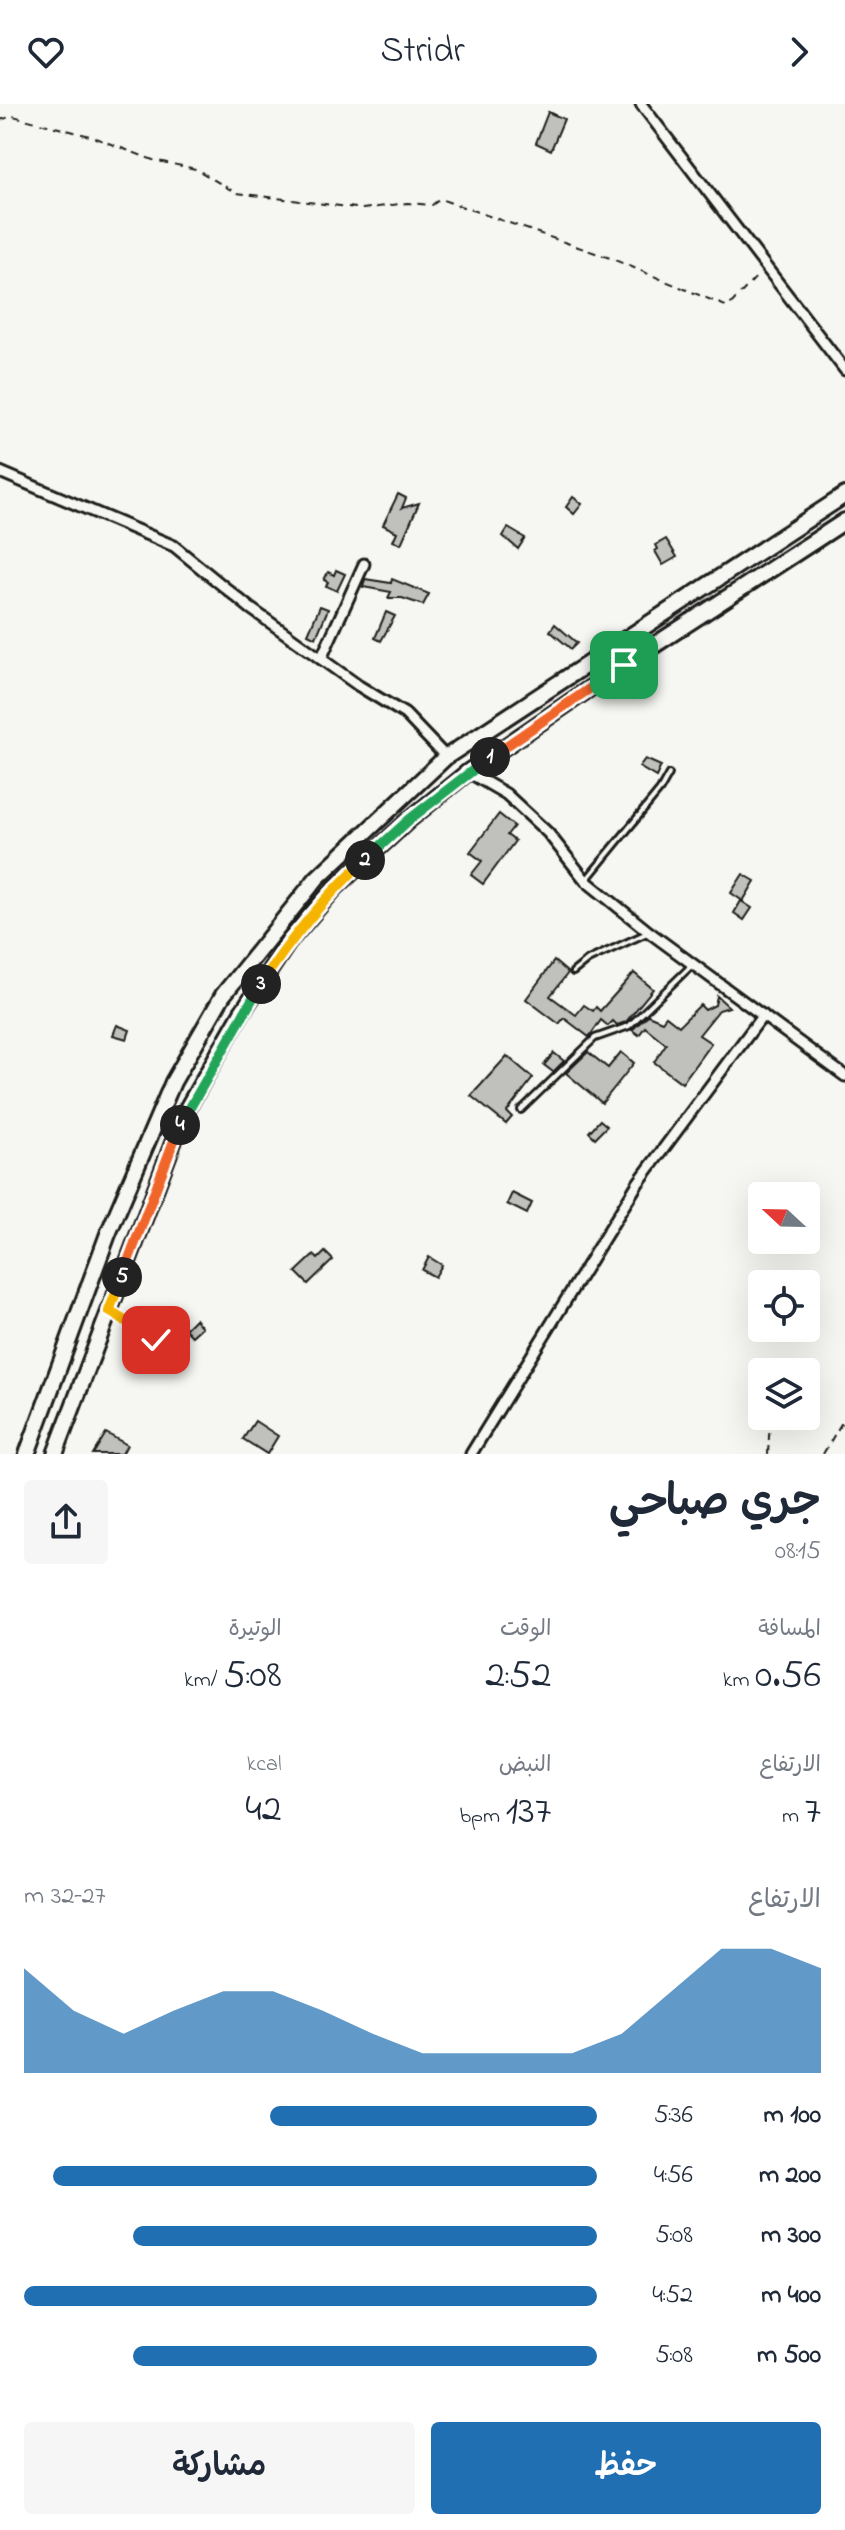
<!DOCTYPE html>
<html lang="ar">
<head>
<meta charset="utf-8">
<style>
	body { margin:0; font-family:"Indie Flower","Playpen Sans Arabic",sans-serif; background:#f6f6f7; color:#1f2937; direction:rtl; height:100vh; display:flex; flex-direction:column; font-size:30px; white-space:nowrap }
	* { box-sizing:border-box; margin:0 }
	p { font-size:26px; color:#747a83 }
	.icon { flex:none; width:44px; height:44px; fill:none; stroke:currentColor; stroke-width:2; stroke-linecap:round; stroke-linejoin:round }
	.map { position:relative; height:1350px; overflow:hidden; direction:ltr }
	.panel { display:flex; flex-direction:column; background:#fff; flex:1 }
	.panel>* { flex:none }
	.needle { width:52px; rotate:292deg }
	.tools { position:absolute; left:748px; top:1078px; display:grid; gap:16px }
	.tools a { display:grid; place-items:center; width:72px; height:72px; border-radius:8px; background:#fff; box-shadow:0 8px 32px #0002; font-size:40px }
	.pin { position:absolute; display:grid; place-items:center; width:68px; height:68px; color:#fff; margin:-34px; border-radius:16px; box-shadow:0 4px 12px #0006 }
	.km { position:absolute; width:40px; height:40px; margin:-20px; border-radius:50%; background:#222; color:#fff; font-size:22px; line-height:40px; text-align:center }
	.round { display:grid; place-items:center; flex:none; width:84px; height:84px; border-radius:8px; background:#f6f6f7 }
	.overview { display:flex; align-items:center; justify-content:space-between; height:136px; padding:0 24px }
	h1 { font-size:44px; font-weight:600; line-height:60px }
	.metrics { display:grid; grid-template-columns:repeat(3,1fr); gap:12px; height:136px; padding:8px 24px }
	.metrics div { display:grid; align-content:center }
	.metrics b { font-size:40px; font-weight:600 }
	.metrics small { font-size:22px; font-weight:400 }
	.metrics p { font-size:22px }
	.chart { height:224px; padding:16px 24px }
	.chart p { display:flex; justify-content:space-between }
	.chart svg { width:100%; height:144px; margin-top:8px; fill:#1f6fb2; opacity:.7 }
	.action { display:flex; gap:16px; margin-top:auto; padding:16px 24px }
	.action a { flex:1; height:92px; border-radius:8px; background:#1f6fb2; color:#fff; font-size:32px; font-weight:600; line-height:92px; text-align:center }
	.action a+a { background:#f6f6f7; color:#1f2937 }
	ul { padding:0 24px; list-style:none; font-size:26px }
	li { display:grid; grid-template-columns:128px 96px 1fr; align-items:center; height:60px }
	li i { height:20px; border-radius:10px; background:#1f6fb2 }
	header { display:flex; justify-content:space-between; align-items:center; height:104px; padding:0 24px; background:#fff; font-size:36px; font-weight:600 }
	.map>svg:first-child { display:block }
	.building { fill:#c0c0bd; stroke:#1c1c1c; stroke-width:2 }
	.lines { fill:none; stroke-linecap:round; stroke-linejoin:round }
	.service-casing { stroke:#1c1c1c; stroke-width:10 }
	.minor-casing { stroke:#1c1c1c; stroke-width:15 }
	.primary-casing { stroke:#1c1c1c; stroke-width:20 }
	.path { stroke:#1c1c1c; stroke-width:2; stroke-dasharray:8 6; stroke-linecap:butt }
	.service { stroke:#f6f6f2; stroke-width:4 }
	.minor { stroke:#f6f6f2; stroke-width:9 }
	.primary { stroke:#f6f6f2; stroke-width:14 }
	.split-1-casing { stroke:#fff; stroke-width:16 }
	.split-2-casing { stroke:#fff; stroke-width:16 }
	.split-3-casing { stroke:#fff; stroke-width:16 }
	.split-4-casing { stroke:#fff; stroke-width:16 }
	.split-5-casing { stroke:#fff; stroke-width:16 }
	.split-6-casing { stroke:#fff; stroke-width:16 }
	.split-1 { stroke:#f0652b; stroke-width:10 }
	.split-2 { stroke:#22a559; stroke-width:10 }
	.split-3 { stroke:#f5b400; stroke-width:10 }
	.split-4 { stroke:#22a559; stroke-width:10 }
	.split-5 { stroke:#f0652b; stroke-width:10 }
	.split-6 { stroke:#f5b400; stroke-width:10 }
</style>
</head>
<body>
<header><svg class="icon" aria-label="forward" viewBox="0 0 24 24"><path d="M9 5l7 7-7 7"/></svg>Stridr<svg class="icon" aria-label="heart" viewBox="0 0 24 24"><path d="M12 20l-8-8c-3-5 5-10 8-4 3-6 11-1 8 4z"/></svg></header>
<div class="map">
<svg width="845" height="1350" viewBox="0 0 845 1350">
	<rect width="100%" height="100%" fill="#f6f6f2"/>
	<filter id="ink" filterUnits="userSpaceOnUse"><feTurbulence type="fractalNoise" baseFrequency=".0125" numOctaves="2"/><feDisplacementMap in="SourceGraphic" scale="16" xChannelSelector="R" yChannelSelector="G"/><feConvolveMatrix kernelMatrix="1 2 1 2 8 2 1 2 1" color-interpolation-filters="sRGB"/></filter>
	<g filter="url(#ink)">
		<g class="building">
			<path d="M 548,8 L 564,15 L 551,46 L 536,39 Z"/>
			<path d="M 398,390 L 406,394 L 402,404 L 419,399 L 401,440 L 393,437 L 397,428 L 383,421 Z"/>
			<path d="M 573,393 L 582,400 L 574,410 L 566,403 Z"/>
			<path d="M 508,424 L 525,434 L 518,445 L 503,432 Z"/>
			<path d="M 666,435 L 677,453 L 663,461 L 655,447 L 658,445 L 656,441 Z"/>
			<path d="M 336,466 L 345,470 L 337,487 L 326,482 L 328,478 L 324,476 L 328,468 L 334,471 Z"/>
			<path d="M 365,475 L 391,479 L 392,475 L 429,490 L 423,501 L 402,494 L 388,494 L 391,488 L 363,483 Z"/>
			<path d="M 320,502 L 328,505 L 316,534 L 308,530 Z"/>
			<path d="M 386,508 L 395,512 L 381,537 L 375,534 Z"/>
			<path d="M 555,520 L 577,539 L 571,545 L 550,527 Z"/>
			<path d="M 645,655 L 661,662 L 656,673 L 639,663 Z"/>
			<path d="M 499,710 L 514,722 L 507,731 L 515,737 L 483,780 L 471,771 L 482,757 L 470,748 Z"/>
			<path d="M 743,770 L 755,777 L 743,797 L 731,789 Z"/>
			<path d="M 741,797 L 752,804 L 744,816 L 734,809 Z"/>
			<path d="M 554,857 L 568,869 L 550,892 L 576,911 L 584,901 L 593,907 L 596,903 L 600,907 L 634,869 L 653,885 L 626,918 L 617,921 L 613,917 L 608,922 L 601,916 L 589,933 L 564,914 L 559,920 L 526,895 Z"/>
			<path d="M 717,892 L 729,903 L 719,906 L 699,931 L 711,939 L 682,979 L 654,958 L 666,940 L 645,923 L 639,931 L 632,926 L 648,911 L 662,917 L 666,912 L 679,922 L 700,901 L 705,906 L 715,901 Z"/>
			<path d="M 117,921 L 130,926 L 127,935 L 113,931 Z"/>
			<path d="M 588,948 L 608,964 L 621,948 L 634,959 L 602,999 L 566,969 Z"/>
			<path d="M 554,949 L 564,957 L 553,968 L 544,961 Z"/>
			<path d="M 507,952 L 533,974 L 507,1008 L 512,1013 L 506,1020 L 471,992 Z"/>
			<path d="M 600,1016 L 607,1022 L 595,1034 L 589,1028 Z"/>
			<path d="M 512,1089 L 532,1099 L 527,1110 L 507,1100 Z"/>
			<path d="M 325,1148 L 333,1156 L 308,1180 L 296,1168 L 314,1151 L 318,1155 Z"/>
			<path d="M 429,1153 L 442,1161 L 435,1173 L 422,1166 Z"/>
			<path d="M 195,1215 L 202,1223 L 192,1232 L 185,1225 Z"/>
			<path d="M 255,1317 L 278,1332 L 267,1350 L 243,1335 Z"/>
			<path d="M 106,1329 L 127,1341 L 122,1350 L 93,1350 Z"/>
		</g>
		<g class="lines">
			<defs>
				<g id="service">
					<path d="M 587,775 L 660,686 L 669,670"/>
					<path d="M 573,868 L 588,856 L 647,829"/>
					<path d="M 521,1006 L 595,934 L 629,922 L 692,861"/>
					<path d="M 111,1208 L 156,1236 L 171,1233"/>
				</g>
				<g id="minor">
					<path d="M 641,0 L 845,266"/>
					<path d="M 0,368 L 174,442 L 250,504 L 359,582 L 405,610 L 446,653"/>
					<path d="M 321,555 L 364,460"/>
					<path d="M 468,668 L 506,690 L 548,729 L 586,777 L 649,828 L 845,972"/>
					<path d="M 471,1350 L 638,1079 L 763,911"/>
				</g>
				<g id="primary">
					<path d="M 27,1350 L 108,1130 L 173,978 L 223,891 L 317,774 L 446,653 L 845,391"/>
					<path d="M 55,1350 L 184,1010 L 242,908 L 290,836 L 334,785 L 410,715 L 468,668 L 624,561 L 845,417"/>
				</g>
			</defs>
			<use href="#service" class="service-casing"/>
			<use href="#minor" class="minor-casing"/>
			<use href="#primary" class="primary-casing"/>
			<g class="path">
				<path d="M 0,16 L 13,12 L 90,32 L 153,56 L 196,65 L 236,89 L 363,105 L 407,99 L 432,101 L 440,95 L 610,154 L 728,203 L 758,171"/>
				<path d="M 768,1350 L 770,1316"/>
				<path d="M 823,1350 L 845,1313"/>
			</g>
			<use href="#service" class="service"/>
			<use href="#minor" class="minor"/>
			<use href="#primary" class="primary"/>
		</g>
	</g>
	<g class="lines" filter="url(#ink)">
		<defs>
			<path id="split-1" d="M 490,653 L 624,561"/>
			<path id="split-2" d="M 365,756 L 410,715 L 490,653"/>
			<path id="split-3" d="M 261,880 C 291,834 324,794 365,756"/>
			<path id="split-4" d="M 180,1021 L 261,880"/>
			<path id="split-5" d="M 122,1173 L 180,1021"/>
			<path id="split-6" d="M 122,1173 L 109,1207 L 156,1236"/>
		</defs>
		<use href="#split-1" class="split-1-casing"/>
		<use href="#split-2" class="split-2-casing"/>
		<use href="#split-3" class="split-3-casing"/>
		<use href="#split-4" class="split-4-casing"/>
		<use href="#split-5" class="split-5-casing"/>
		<use href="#split-6" class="split-6-casing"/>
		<use href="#split-1" class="split-1"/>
		<use href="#split-2" class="split-2"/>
		<use href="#split-3" class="split-3"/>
		<use href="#split-4" class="split-4"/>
		<use href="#split-5" class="split-5"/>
		<use href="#split-6" class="split-6"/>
	</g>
</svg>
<div class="tools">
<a><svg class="needle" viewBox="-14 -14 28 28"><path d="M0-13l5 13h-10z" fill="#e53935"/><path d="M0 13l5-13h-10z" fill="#747a83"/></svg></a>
<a><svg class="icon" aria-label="locate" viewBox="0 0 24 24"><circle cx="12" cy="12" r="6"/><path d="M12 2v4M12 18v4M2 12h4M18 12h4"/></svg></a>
<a><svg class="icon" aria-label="layers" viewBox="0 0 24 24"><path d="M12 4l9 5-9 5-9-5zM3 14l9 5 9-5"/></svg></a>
</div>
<div class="pin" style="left:624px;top:561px;background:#1e9e55"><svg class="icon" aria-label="arrive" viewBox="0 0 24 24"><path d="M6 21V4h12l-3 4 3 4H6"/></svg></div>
<div class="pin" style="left:156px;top:1236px;background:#d93025"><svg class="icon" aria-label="check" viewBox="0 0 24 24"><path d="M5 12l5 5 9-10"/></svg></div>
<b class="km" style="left:490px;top:653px">1</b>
<b class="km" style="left:365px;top:756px">2</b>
<b class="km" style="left:261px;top:880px">3</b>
<b class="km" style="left:180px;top:1021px">4</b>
<b class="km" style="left:122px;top:1173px">5</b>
</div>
<section class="panel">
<div class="overview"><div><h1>جري صباحي</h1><p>08:15</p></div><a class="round"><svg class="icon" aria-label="share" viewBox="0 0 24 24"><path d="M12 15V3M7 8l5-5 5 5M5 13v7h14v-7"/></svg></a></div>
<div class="metrics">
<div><p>المسافة</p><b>0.56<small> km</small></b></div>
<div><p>الوقت</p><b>2:52</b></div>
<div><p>الوتيرة</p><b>5:08<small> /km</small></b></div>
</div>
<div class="metrics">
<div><p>الارتفاع</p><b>7<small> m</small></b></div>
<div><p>النبض</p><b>137<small> bpm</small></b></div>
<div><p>kcal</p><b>42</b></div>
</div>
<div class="chart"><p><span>الارتفاع</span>27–32 m</p>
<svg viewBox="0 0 160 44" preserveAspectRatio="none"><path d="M0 44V12L10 25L20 32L30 25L40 19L50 19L60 25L70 32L80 38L90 38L100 38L110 38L120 32L130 19L140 6L150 6L160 12V44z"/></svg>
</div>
<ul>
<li><b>100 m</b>5:36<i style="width:57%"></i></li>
<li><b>200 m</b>4:56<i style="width:95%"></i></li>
<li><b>300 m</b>5:08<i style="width:81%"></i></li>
<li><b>400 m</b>4:52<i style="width:100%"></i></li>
<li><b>500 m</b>5:08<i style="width:81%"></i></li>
</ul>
<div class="action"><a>حفظ</a><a>مشاركة</a></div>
</section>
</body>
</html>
